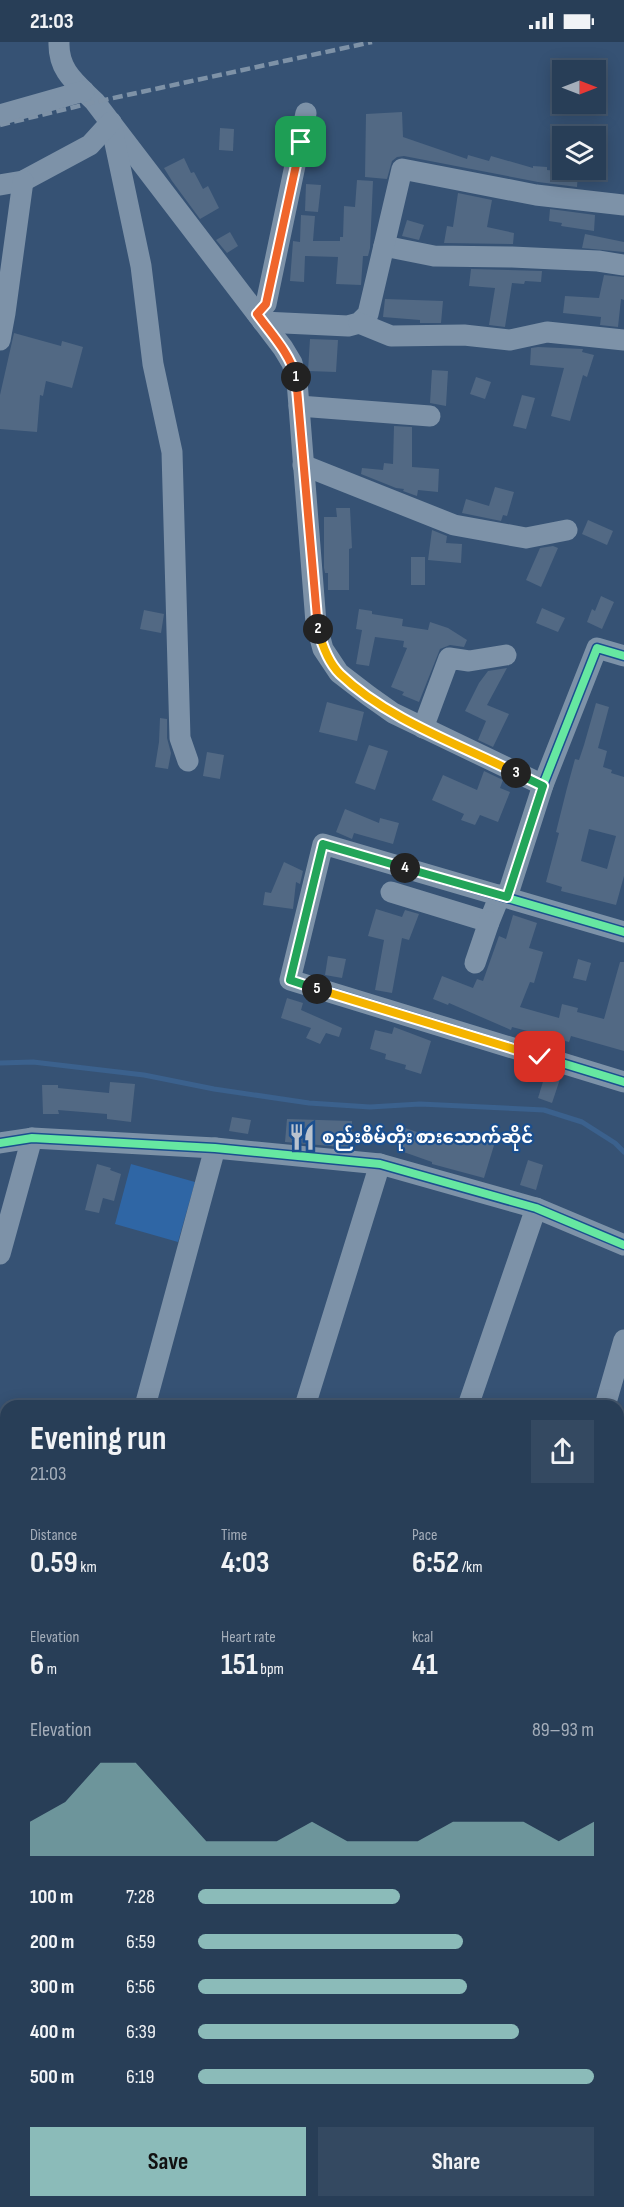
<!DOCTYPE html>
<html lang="en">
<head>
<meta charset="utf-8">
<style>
	body { margin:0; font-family:"Sofia Sans Condensed","Noto Sans Myanmar",sans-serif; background:#344961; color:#f1f3f6; height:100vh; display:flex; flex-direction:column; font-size:22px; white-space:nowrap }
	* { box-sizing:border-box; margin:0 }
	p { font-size:20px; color:#a5aeba }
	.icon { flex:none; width:33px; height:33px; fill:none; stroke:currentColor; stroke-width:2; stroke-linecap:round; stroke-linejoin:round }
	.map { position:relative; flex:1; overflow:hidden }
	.side { position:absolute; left:0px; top:1358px; width:624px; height:808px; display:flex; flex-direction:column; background:#283e57; border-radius:18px 18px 0 0; box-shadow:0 3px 15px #0003,0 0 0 2px #44576d }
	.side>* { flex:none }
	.needle { width:39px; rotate:90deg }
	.buttons { position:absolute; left:552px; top:18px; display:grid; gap:12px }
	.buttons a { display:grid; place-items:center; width:54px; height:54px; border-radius:0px; background:#283e57; box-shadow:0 3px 15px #0003,0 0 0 2px #44576d; font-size:30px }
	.pin { position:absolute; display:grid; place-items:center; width:51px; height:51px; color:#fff; margin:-26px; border-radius:12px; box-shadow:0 3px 9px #0006 }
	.km { position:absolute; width:30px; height:30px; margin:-15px; border-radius:50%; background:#222; color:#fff; font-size:16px; line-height:30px; text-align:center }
	.round { display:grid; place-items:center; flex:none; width:63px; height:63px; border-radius:0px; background:#344961 }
	.overview { display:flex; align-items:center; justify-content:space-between; height:102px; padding:0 30px }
	h1 { font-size:33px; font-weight:700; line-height:45px }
	.figures { display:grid; grid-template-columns:repeat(3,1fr); gap:9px; height:102px; padding:6px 30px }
	.figures div { display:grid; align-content:center }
	.figures b { font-size:30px; font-weight:700 }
	.figures small { font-size:16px; font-weight:400 }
	.figures p { font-size:16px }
	.chart { height:168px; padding:12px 30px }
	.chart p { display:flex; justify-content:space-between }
	.chart svg { width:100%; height:108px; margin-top:6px; fill:#8bbbb9; opacity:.7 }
	.action { display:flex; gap:12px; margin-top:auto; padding:12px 30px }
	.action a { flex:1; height:69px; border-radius:0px; background:#8bbbb9; color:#111; font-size:24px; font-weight:700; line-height:69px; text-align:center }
	.action a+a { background:#344961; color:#f1f3f6 }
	ul { padding:0 30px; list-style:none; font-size:20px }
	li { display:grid; grid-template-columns:96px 72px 1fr; align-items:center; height:45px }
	li i { height:15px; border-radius:8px; background:#8bbbb9 }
	.status { display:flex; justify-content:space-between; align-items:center; height:42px; padding:0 30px; background:#283e57; direction:ltr }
	.status svg { height:16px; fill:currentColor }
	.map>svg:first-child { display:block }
	.green { fill:#2f66a5 }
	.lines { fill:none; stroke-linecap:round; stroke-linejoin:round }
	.stream { stroke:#3b618d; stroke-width:5 }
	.building { fill:#526984; fill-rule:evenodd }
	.minor { stroke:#7d92a8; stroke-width:21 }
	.rail { stroke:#7e92a7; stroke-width:4.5; stroke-dasharray:10 4.5; stroke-linecap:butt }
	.cycleway-casing { stroke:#1b4f8f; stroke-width:11 }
	.cycleway { stroke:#66e7a1; stroke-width:8 }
	.split-1-casing { stroke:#fff; stroke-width:12 }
	.split-2-casing { stroke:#fff; stroke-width:12 }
	.split-3-casing { stroke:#fff; stroke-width:12 }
	.split-4-casing { stroke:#fff; stroke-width:12 }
	.split-5-casing { stroke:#fff; stroke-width:12 }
	.split-6-casing { stroke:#fff; stroke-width:12 }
	.split-1 { stroke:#f0652b; stroke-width:8 }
	.split-2 { stroke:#f0652b; stroke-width:8 }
	.split-3 { stroke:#f5b400; stroke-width:8 }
	.split-4 { stroke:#22a559; stroke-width:8 }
	.split-5 { stroke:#22a559; stroke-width:8 }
	.split-6 { stroke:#f5b400; stroke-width:8 }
	.labels { text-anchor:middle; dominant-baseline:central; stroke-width:4.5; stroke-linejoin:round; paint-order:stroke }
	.poi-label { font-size:18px; font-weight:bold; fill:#fff; stroke:#1b4f8f; text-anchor:start }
</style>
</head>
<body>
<div class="status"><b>21:03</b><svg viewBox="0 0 49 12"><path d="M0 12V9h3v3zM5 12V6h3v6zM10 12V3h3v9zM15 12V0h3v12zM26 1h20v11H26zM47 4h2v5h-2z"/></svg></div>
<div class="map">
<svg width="624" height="2165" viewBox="0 0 624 2165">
	<rect width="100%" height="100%" fill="#365274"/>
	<path class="green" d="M 131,1122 L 195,1140 L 178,1200 L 115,1182 Z"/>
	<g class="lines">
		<path class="stream" d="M 0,1021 L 33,1020 L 144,1033 L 214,1047 L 309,1061 L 370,1065 L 420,1062 L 544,1068 L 582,1080 L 615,1101 L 624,1110"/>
	</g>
	<g class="building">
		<path d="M 402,70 L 403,95 L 467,117 L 468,113 L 489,119 L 491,114 L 533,126 L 533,124 L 547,125 L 547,128 L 578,131 L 577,145 L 538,140 L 404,114 L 397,115 L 392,119 L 387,137 L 365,135 L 366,72 Z"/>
		<path d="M 220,86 L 234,87 L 233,109 L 219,108 Z"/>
		<path d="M 184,116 L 191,131 L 194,130 L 203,147 L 208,144 L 219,166 L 200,177 L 172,139 L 164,126 Z"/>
		<path d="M 357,138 L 373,139 L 370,206 L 368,214 L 363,214 L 361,243 L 336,242 L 338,215 L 305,214 L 304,240 L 290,239 L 293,199 L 300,200 L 301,173 L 315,174 L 313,199 L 340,199 L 340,195 L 343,195 L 344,164 L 355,165 Z"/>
		<path d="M 306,142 L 321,143 L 318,170 L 305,169 Z"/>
		<path d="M 458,151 L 492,158 L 487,185 L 514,191 L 513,202 L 444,201 L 447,184 L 453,185 Z"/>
		<path d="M 550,167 L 595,173 L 594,189 L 561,184 L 562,181 L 549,179 Z"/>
		<path d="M 407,178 L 424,183 L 419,198 L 402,194 Z"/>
		<path d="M 230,190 L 238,204 L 227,211 L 216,198 Z"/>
		<path d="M 585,192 L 624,200 L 624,210 L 582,206 Z"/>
		<path d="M 471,227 L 542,229 L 541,240 L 525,239 L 524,242 L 512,241 L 505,285 L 489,283 L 495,246 L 469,244 Z"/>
		<path d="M 604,233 L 624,235 L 624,258 L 621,257 L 618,285 L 600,283 L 601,275 L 563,271 L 565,254 L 599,256 Z"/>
		<path d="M 385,257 L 443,259 L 441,281 L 420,281 L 420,278 L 383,275 Z"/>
		<path d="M 14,291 L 61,304 L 62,299 L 83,305 L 72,346 L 46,339 L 43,354 L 40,353 L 37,390 L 0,387 L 0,353 Z"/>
		<path d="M 310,297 L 338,298 L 336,330 L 308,329 Z"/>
		<path d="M 538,305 L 583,307 L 582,310 L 594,313 L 587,335 L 583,333 L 570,379 L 551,374 L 564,326 L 530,323 L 531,306 Z"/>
		<path d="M 432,328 L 448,329 L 446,364 L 430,361 Z"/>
		<path d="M 476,335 L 491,340 L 485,357 L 470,352 Z"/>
		<path d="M 522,353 L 535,356 L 526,387 L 513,384 Z"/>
		<path d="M 394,384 L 412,385 L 412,425 L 439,427 L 438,450 L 418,448 L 417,454 L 414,453 L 403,449 L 404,447 L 396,446 L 361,432 L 362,426 L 383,428 L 384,421 L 393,422 Z"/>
		<path d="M 495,445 L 514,450 L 507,474 L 503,473 L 501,479 L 462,471 L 466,457 L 489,464 Z"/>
		<path d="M 336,466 L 350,466 L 352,506 L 349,507 L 349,548 L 328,548 L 328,531 L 325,531 L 324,526 L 324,475 L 337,475 Z"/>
		<path d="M 588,478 L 613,489 L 607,503 L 582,492 Z"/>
		<path d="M 432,488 L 447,494 L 446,501 L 462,502 L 461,521 L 428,518 Z"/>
		<path d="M 553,504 L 558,506 L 541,545 L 526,538 L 540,506 Z"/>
		<rect x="411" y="515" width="14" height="28"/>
		<path d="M 601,554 L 614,560 L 602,587 L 587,580 L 592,567 L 595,569 Z"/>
		<path d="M 542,566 L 565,576 L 558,590 L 536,581 Z"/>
		<path d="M 359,567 L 372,569 L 372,572 L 403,577 L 402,584 L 428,588 L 430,580 L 448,586 L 467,598 L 464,605 L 450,603 L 440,607 L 419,660 L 402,653 L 404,650 L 391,645 L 407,606 L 403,605 L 404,599 L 375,595 L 369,624 L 356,622 L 362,588 L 356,587 Z"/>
		<path d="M 144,568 L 164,572 L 161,591 L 140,587 Z"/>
		<path d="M 507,626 L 487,663 L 509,672 L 493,705 L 478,698 L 486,679 L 465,669 L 479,641 L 488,629 Z"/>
		<path d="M 327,660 L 364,670 L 357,699 L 319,690 Z"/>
		<path d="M 596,661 L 609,665 L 598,706 L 607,709 L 603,725 L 612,728 L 611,731 L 624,735 L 624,834 L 616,863 L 561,849 L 562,845 L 546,840 L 559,791 L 556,790 L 567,746 L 575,717 L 579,718 L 584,703 ZM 589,787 L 616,794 L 607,827 L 581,819 Z"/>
		<path d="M 160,676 L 167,677 L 167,696 L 171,711 L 168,727 L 155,725 L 159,700 Z"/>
		<path d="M 369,703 L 388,709 L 375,748 L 355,741 Z"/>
		<path d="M 207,710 L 224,713 L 220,737 L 203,734 Z"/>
		<path d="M 484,729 L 503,738 L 500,746 L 510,750 L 498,780 L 480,773 L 475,783 L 461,778 L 464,772 L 432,758 L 443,733 L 477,748 Z"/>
		<path d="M 345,767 L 379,781 L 380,776 L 399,781 L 393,802 L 354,791 L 352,797 L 336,790 Z"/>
		<path d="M 284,820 L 303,829 L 300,842 L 296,840 L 293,867 L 263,863 L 265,850 L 271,851 Z"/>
		<path d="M 376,867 L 402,875 L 405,868 L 419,872 L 409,898 L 402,896 L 392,951 L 375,948 L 384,898 L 368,894 Z"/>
		<path d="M 513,873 L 537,881 L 529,906 L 543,910 L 534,941 L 530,940 L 520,965 L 559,976 L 562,962 L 578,966 L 577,970 L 604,977 L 620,920 L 624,920 L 624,1009 L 571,994 L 569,1000 L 512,985 L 511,988 L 449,961 L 448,963 L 433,957 L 442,934 L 473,946 L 477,937 L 483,939 L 499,894 L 506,897 Z"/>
		<path d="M 328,914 L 346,917 L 342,936 L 325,933 Z"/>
		<path d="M 578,917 L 591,921 L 586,939 L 573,936 Z"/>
		<path d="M 287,956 L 303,961 L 301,968 L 342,986 L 339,995 L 326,991 L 320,1002 L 306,996 L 311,986 L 281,976 Z"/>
		<path d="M 394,985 L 431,999 L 421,1032 L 405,1027 L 406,1023 L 385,1017 L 386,1012 L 370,1007 L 375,988 L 392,992 Z"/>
		<path d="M 546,1030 L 561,1034 L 552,1061 L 538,1056 Z"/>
		<path d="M 110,1040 L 135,1042 L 131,1080 L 107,1077 L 107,1072 L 58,1068 L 59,1072 L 43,1072 L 42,1043 L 58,1043 L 58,1046 L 109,1051 Z"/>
		<path d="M 232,1075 L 251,1078 L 248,1092 L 229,1089 Z"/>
		<path d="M 287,1077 L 352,1079 L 352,1106 L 285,1100 Z"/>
		<path d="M 405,1086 L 438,1097 L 439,1092 L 471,1100 L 473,1093 L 495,1100 L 484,1136 L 432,1122 L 432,1120 L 398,1108 Z"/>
		<path d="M 528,1118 L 543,1123 L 536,1148 L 520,1143 Z"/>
		<path d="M 97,1122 L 111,1126 L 110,1128 L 121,1132 L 114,1159 L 103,1156 L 99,1171 L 85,1168 Z"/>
	</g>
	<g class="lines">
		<g class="minor">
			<path d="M 59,0 C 58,29 76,41 95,60 L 283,306 L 292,321 L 297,339 L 316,581 L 323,607 L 339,631 L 369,654 L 393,671 L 543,743"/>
			<path d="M 0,73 L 84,49"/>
			<path d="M 112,87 L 141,224 L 153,322 L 172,410 L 180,696 L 188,719"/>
			<path d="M 0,143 L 23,139 L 90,103 L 111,80"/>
			<path d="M 384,204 L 434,214 L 512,215 L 598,219 L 624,223"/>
			<path d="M 257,272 L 266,262 L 306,71"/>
			<path d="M 263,280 L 348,284 L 359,281 L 368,272 L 402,127 L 536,153 L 624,163"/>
			<path d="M 359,281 L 391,294 L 464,293 L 510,298 L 547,290 L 624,298"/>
			<path d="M 0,298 L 5,271 L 23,139"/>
			<path d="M 299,364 L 430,374"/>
			<path d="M 303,423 L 454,483 L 526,496 L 567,488"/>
			<path d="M 423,686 L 449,616 L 469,619 L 506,613"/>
			<path d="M 391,850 L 489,880 L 500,853"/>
			<path d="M 507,855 L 543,743 L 597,606 L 624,614"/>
			<path d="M 624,890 L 323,802 L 290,938 L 624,1040"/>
			<path d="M 475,921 L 489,880"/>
			<path d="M 0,1101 L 32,1096 L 215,1106 L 380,1122 L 536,1166 L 624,1203"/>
			<path d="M 0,1212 L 32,1096"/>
			<path d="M 145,1364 L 215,1106"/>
			<path d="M 305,1364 L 380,1122"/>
			<path d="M 468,1364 L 536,1166"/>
			<path d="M 605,1364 L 624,1298"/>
			<path d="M 0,1523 L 6,1525"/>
			<path d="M 0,1642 L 6,1638"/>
			<path d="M 618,1698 L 624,1700"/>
			<path d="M 0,1827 L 6,1823"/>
			<path d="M 618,1861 L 624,1844"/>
			<path d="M 0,2004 L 6,2000"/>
			<path d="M 618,2125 L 624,2125"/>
			<path d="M 0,2140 L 6,2151"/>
			<path d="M 22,2165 L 30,2160"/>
			<path d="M 329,2165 L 338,2160"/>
		</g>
		<path class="rail" d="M 0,83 L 95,60 L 372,0"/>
		<defs>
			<g id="cycleway">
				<path d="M 507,855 L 543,743 L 597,606 L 624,614"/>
				<path d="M 624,890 L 323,802 L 290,938 L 624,1040"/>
				<path d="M 0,1101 L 32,1096 L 215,1106 L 380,1122 L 536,1166 L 624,1203"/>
			</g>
		</defs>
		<use href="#cycleway" class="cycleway-casing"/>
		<use href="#cycleway" class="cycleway"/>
	</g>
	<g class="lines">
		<defs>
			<path id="split-1" d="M 296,335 C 289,310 272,293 257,272 L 266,262 L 301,100"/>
			<path id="split-2" d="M 296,335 L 318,587"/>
			<path id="split-3" d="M 318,587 C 322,603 328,620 340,632 C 387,677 458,702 516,731"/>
			<path id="split-4" d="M 405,826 L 507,855 L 543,744 L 516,731"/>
			<path id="split-5" d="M 317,947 L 290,938 L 323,802 L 405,826"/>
			<path id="split-6" d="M 317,947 L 540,1015"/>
		</defs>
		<use href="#split-1" class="split-1-casing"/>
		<use href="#split-2" class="split-2-casing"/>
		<use href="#split-3" class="split-3-casing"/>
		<use href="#split-4" class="split-4-casing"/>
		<use href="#split-5" class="split-5-casing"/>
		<use href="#split-6" class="split-6-casing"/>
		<use href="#split-1" class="split-1"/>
		<use href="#split-2" class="split-2"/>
		<use href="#split-3" class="split-3"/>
		<use href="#split-4" class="split-4"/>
		<use href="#split-5" class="split-5"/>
		<use href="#split-6" class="split-6"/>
	</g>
	<defs>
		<symbol id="restaurant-bare" viewBox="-9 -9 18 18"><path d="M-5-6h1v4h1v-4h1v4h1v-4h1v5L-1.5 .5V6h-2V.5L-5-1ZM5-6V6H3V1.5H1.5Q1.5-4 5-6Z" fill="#b9c2ce" stroke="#1b4f8f" stroke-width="2.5" paint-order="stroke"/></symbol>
	</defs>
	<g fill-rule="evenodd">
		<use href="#restaurant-bare" x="283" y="1076" width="38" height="38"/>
	</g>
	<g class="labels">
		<g class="poi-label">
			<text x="322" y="1095">စည်းစိမ်တိုး စားသောက်ဆိုင်</text>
		</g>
	</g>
</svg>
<div class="buttons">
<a><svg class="needle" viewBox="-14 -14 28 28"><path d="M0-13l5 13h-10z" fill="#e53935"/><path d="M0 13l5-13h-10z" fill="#a5aeba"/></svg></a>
<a><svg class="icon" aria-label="layers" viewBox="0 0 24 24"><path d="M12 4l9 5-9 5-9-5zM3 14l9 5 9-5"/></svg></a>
</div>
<div class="pin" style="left:301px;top:100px;background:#1e9e55"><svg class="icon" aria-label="arrive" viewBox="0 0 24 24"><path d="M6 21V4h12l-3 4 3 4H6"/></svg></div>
<div class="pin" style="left:540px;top:1015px;background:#d93025"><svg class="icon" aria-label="check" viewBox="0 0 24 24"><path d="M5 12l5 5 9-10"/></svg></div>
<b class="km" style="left:296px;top:335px">1</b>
<b class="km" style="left:318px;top:587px">2</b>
<b class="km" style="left:516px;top:731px">3</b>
<b class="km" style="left:405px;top:826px">4</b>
<b class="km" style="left:317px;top:947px">5</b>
<section class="side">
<div class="overview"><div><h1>Evening run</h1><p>21:03</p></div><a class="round"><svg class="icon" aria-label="share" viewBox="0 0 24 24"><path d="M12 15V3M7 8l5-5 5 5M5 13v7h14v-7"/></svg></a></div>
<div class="figures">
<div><p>Distance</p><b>0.59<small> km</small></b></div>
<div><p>Time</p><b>4:03</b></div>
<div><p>Pace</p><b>6:52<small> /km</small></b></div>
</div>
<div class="figures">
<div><p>Elevation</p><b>6<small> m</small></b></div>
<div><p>Heart rate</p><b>151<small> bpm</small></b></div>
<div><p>kcal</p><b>41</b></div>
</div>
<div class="chart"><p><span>Elevation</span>89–93 m</p>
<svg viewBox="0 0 160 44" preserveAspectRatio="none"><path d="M0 44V30L10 22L20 6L30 6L40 22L50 38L60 38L70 38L80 30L90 38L100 38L110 38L120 30L130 30L140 30L150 38L160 30V44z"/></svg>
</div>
<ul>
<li><b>100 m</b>7:28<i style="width:51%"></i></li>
<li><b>200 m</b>6:59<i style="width:67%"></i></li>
<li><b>300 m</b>6:56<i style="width:68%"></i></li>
<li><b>400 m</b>6:39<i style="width:81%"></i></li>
<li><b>500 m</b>6:19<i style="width:100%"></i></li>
</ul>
<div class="action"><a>Save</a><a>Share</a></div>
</section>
</div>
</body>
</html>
